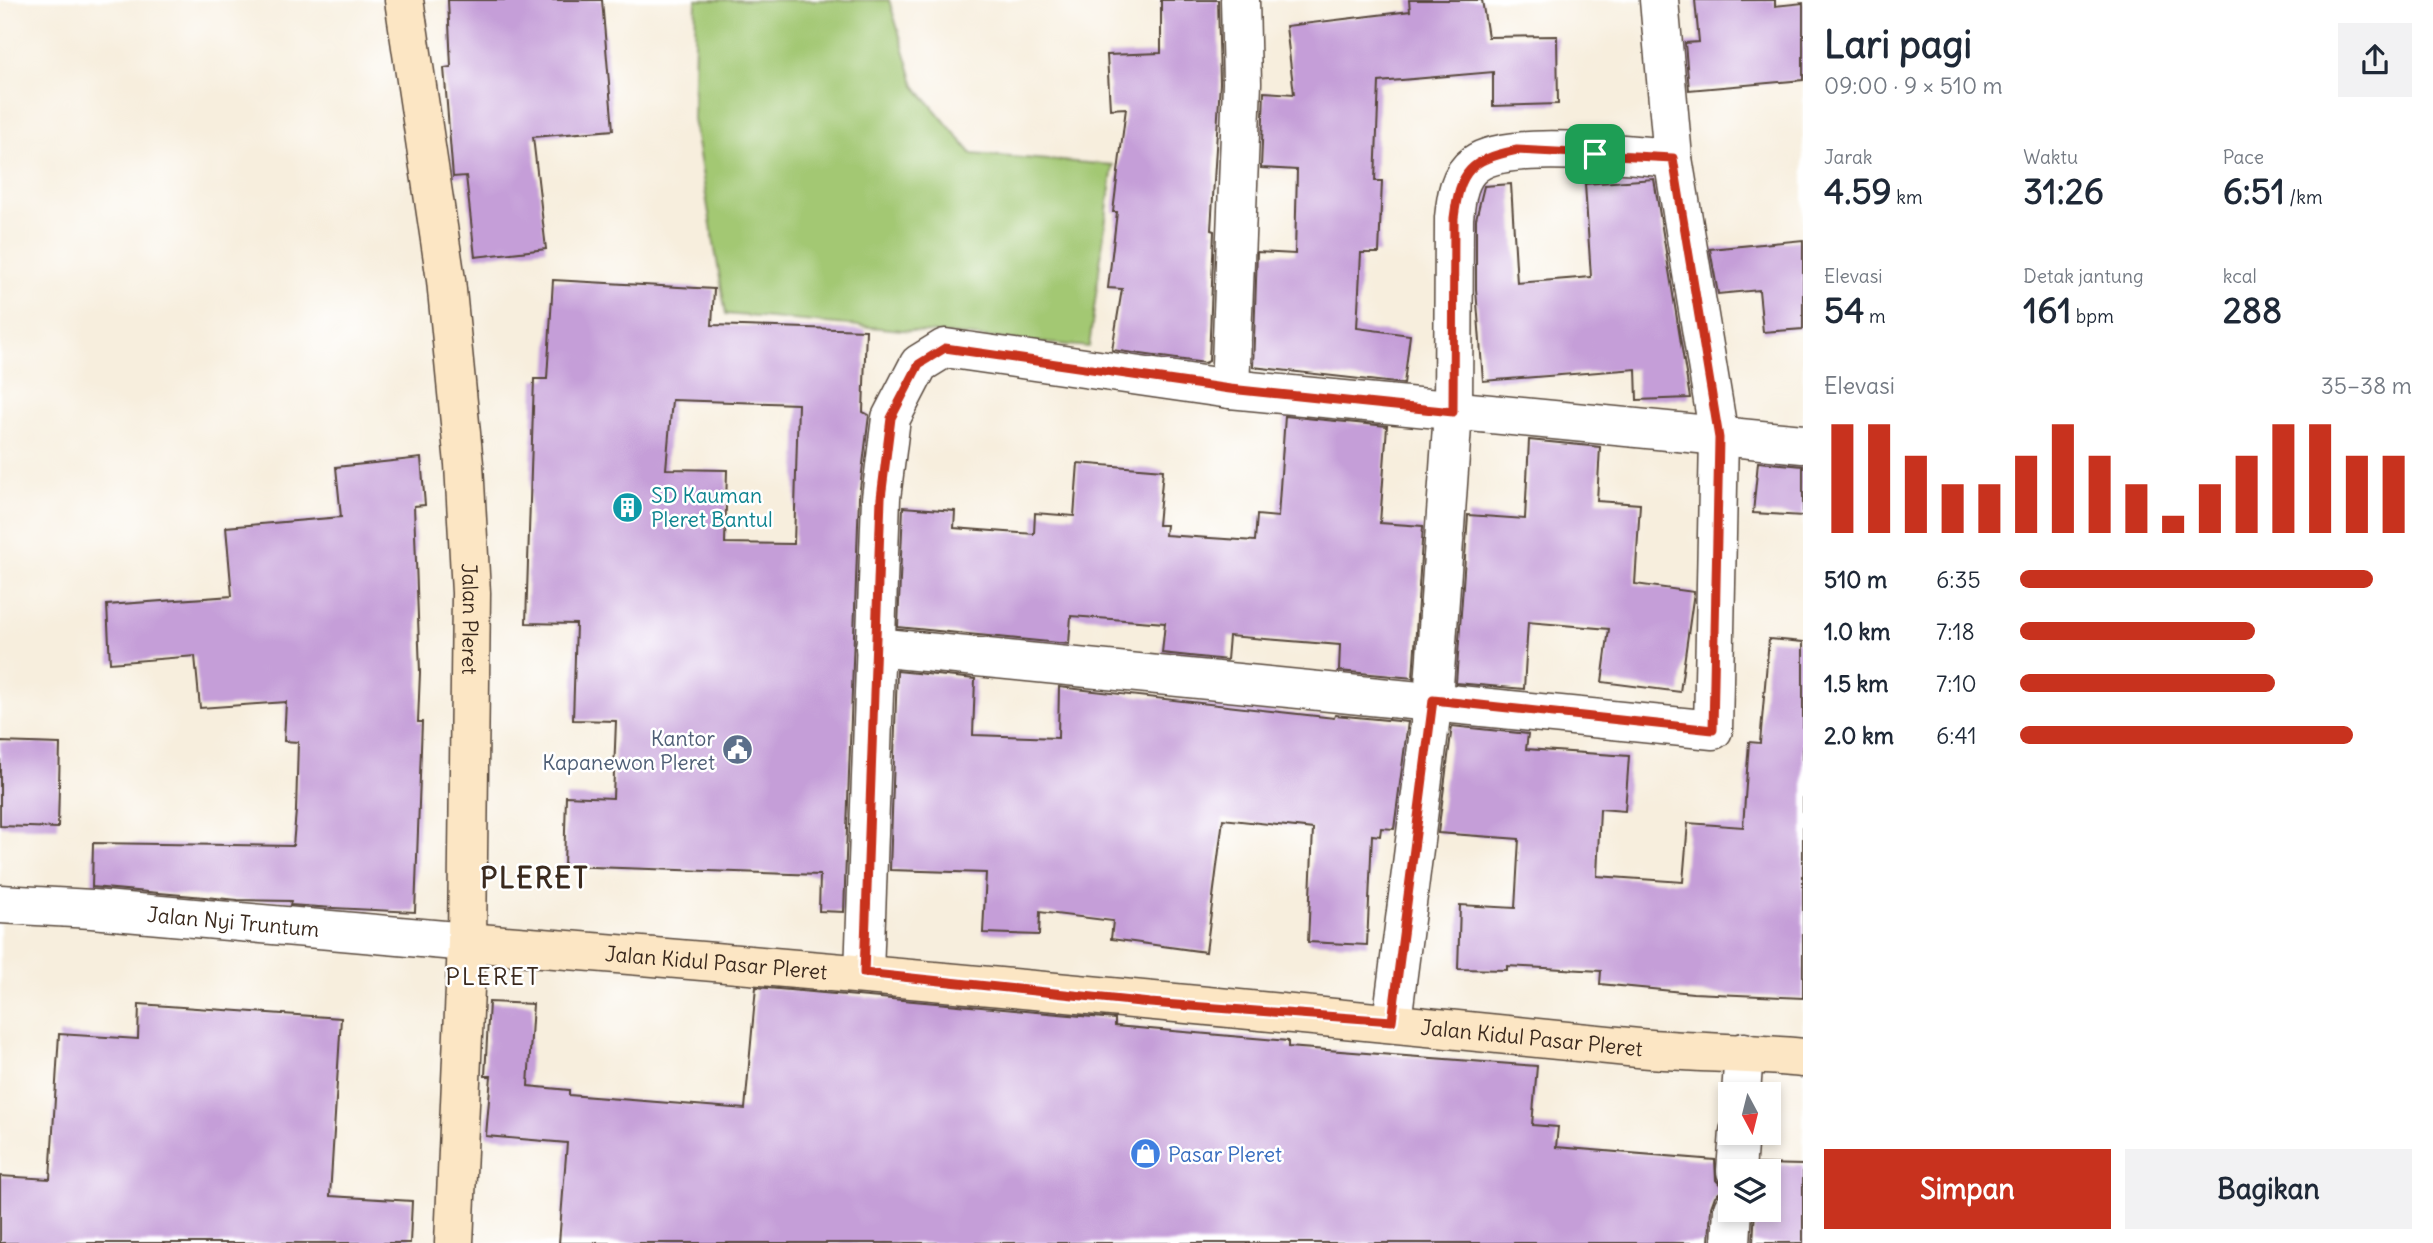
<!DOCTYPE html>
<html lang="id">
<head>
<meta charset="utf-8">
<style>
	body { margin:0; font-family:Delius,sans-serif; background:#f2f2f3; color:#1f2937; height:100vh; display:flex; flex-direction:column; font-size:26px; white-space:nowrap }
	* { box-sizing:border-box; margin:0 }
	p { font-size:23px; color:#747a83 }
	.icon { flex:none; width:38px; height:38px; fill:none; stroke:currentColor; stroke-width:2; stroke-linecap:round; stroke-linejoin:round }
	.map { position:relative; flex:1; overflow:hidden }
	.side { display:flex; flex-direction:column; background:#fff; width:630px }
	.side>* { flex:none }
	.needle { width:46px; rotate:173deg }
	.tools { position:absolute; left:1718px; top:1082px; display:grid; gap:14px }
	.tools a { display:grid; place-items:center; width:63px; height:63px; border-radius:0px; background:#fff; box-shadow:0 4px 10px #0003; font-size:35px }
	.pin { position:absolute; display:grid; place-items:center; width:60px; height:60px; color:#fff; margin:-30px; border-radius:14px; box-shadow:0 4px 10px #0006 }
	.round { display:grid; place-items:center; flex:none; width:74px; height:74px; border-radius:0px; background:#f2f2f3 }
	.summary { display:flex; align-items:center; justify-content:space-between; height:119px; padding:0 21px }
	h1 { font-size:38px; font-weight:700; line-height:52px }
	.metrics { display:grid; grid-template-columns:repeat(3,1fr); gap:10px; height:119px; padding:7px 21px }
	.metrics div { display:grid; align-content:center }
	.metrics b { font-size:35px; font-weight:700 }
	.metrics small { font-size:19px; font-weight:400 }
	.metrics p { font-size:19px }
	.chart { height:196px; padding:14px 21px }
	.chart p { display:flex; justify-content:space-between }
	.chart svg { width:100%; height:126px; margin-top:7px; stroke:#c8321e; stroke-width:6 }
	.button { display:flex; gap:14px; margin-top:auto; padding:14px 21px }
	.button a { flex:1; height:80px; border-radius:0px; background:#c8321e; color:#fff; font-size:28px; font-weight:700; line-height:80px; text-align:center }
	.button a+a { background:#f2f2f3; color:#1f2937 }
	ul { padding:0 21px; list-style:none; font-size:23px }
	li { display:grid; grid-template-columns:112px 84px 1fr; align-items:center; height:52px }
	li i { height:18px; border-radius:9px; background:#c8321e }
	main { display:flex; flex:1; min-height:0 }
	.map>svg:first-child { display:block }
	.green { fill:#a3c873; stroke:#6f7948; stroke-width:2 }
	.building { fill:#c59ed8; fill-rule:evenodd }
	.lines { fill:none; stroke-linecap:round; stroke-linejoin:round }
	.street-casing { stroke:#57473b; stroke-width:41 }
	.secondary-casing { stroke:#57473b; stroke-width:41 }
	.street { stroke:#fff; stroke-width:38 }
	.secondary { stroke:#fce6c4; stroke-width:38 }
	.route-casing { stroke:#fff; stroke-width:14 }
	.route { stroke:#c8321e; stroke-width:9 }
	.labels { text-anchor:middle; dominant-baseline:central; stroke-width:5; stroke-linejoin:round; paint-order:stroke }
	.culture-label { font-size:21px; fill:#0d838f; stroke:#fff; text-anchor:start }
	.street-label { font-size:21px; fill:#3b2a1e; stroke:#fff }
	.service-label { font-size:21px; fill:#4e5e75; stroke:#fff; text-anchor:end }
	.shop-label { font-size:21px; fill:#366cbe; stroke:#fff; text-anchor:start }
	.quarter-label { font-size:24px; letter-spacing:2px; fill:#3b2a1e; stroke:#fff }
	.district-label { font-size:28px; font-weight:bold; letter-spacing:2px; fill:#3b2a1e; stroke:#fff }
</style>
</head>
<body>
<main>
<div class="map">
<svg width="1803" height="1243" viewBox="0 0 1803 1243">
	<rect width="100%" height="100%" fill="#fff"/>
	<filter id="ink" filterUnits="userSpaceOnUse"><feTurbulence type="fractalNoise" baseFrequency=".0143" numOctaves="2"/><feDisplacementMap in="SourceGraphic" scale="14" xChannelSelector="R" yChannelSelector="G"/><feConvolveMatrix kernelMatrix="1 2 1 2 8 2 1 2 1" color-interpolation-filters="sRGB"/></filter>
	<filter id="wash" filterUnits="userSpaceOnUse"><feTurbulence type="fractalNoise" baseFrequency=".00686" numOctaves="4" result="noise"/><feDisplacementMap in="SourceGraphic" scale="28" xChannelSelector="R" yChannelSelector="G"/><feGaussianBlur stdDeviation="1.57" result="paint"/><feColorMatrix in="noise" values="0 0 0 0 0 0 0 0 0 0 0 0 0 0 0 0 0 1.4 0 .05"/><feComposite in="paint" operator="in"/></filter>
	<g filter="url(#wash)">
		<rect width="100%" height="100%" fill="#f7eedd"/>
		<path class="green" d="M 696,0 L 889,0 L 915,86 L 972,154 L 1113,165 L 1089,347 L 726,314 L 693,119 Z"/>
		<g id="blocks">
			<g class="building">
				<path d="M 448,0 L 602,0 L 613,130 L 533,137 L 546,249 L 475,257 L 466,176 L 453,177 L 444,68 L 451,67 Z"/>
				<path d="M 1161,0 L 1218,0 L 1220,83 L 1211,230 L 1214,231 L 1209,361 L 1205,363 L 1112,350 L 1122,289 L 1108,288 L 1117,212 L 1113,212 L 1126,108 L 1110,109 L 1107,55 L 1161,53 Z"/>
				<path d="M 1409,0 L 1482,0 L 1488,37 L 1557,36 L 1558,104 L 1493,106 L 1493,72 L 1379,82 L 1375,181 L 1382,181 L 1379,253 L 1361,253 L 1357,328 L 1410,335 L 1404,384 L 1253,367 L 1257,252 L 1295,254 L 1297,170 L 1261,168 L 1264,92 L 1294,94 L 1286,26 L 1410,11 Z"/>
				<path d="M 1695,0 L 1775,0 L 1775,6 L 1803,3 L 1803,80 L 1689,90 L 1685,43 L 1699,42 Z"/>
				<path d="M 1654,179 L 1690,398 L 1637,400 L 1636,369 L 1483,381 L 1476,289 L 1476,219 L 1484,186 L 1511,184 L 1517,283 L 1591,277 L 1585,184 Z"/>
				<path d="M 1803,240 L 1803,329 L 1763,332 L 1759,290 L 1718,294 L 1710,249 Z"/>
				<path d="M 553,280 L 714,289 L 712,325 L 866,330 L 863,412 L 869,415 L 859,497 L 844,912 L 819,911 L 820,875 L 564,866 L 566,796 L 613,798 L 616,721 L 573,720 L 576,624 L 526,623 L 534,379 L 547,379 ZM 672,400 L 798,404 L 794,544 L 725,543 L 727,470 L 666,469 Z"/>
				<path d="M 1285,416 L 1387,426 L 1380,523 L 1423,526 L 1413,678 L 1339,671 L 1340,645 L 1229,636 L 1227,660 L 1162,653 L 1165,623 L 1071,616 L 1069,644 L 898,627 L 903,507 L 955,511 L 954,528 L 1034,534 L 1035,513 L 1074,516 L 1078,463 L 1163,470 L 1158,525 L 1166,525 L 1165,535 L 1255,541 L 1257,515 L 1278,517 Z"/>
				<path d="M 1529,440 L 1600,447 L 1597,501 L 1640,504 L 1635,584 L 1694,592 L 1680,692 L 1602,682 L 1609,629 L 1528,622 L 1524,689 L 1456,683 L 1468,515 L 1525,519 Z"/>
				<path d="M 421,458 L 425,505 L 414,506 L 420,672 L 418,722 L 422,722 L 415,912 L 333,908 L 290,905 L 291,901 L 238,900 L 92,887 L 93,843 L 293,846 L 296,811 L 298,742 L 284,741 L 286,702 L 200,708 L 195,656 L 110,663 L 107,605 L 232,596 L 226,527 L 341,517 L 336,467 Z"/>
				<path d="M 1758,462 L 1803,466 L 1803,516 L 1753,513 Z"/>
				<path d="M 1769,639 L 1803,642 L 1803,998 L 1693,993 L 1600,984 L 1601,971 L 1507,966 L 1507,970 L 1458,969 L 1460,905 L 1515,908 L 1519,839 L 1438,833 L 1452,726 L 1528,734 L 1526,749 L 1629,756 L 1625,811 L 1600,809 L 1597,876 L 1683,882 L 1688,823 L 1743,827 L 1749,742 L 1760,743 Z"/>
				<path d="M 897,671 L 975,679 L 973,735 L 1058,738 L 1059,687 L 1334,718 L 1335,715 L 1408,722 L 1394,829 L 1381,828 L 1380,836 L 1372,835 L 1367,945 L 1308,942 L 1313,829 L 1223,819 L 1206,952 L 1111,939 L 1113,921 L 1040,912 L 1039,935 L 983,933 L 986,873 L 890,870 Z"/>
				<path d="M 0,742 L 60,744 L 58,828 L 0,826 Z"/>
				<path d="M 756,987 L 1115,1019 L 1115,1026 L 1288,1041 L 1288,1047 L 1537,1066 L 1532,1125 L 1558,1127 L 1556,1147 L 1715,1160 L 1716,1180 L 1724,1189 L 1715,1196 L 1711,1207 L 1709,1243 L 559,1243 L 567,1143 L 486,1136 L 491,1076 L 485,1076 L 489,1002 L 533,1004 L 528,1086 L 569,1090 L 569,1095 L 745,1109 Z"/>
				<path d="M 139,1004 L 341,1018 L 330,1196 L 412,1201 L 410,1243 L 0,1243 L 0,1176 L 50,1179 L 59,1034 L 138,1039 Z"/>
				<path d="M 1758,1164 L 1803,1165 L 1803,1243 L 1753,1243 L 1755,1209 L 1769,1209 L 1769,1171 L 1758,1171 Z"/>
			</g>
		</g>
	</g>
	<g filter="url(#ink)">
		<use href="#blocks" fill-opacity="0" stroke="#57473b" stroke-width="2"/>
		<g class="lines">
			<defs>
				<g id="street">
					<path d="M 1230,389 L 1242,83 L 1240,0"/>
					<path d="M 875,647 L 1713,730 L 1719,437 L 1673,158 L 1659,0"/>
					<path id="s1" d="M 0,904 L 92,909 L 467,942"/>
					<path d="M 864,973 L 881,498 L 891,418 L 919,364 L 945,348 L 1230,389 L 1803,444"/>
					<path d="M 1392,1021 L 1433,700 L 1453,412 L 1454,218 C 1456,199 1458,176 1475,164 C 1508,139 1629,155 1673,158"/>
					<path d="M 1741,1094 L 1744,1052"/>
					<path d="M 1736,1171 L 1739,1132"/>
					<path d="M 1731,1243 L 1733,1209"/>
				</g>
				<g id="secondary">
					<path id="s2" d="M 404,0 L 446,280 L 464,464 L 471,593 L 467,942 L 454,1243"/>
					<path id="s3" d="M 467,942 C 854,972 1241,1008 1628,1047 C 1686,1053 1745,1052 1803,1058"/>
				</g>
			</defs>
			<use href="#street" class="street-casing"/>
			<use href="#secondary" class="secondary-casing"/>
			<use href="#street" class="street"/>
			<use href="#secondary" class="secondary"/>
		</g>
	</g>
	<g class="lines" filter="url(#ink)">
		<defs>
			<path id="route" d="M 1517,150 L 1673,158 L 1719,438 L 1713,730 L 1433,700 L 1392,1021 L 1150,1003 L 864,973 L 881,498 L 891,418 L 919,364 L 945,348 L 1230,389 L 1453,412 L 1454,218 C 1460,170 1470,160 1517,150 Z"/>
		</defs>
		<use href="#route" class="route-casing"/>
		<use href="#route" class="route"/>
	</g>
	<defs>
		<symbol id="building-disc" viewBox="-11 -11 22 22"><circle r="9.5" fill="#0f9aa8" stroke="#fff"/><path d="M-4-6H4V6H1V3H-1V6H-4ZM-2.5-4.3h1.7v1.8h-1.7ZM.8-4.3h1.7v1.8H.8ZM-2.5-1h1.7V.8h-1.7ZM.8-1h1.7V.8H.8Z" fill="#fff"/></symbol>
		<symbol id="civic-disc" viewBox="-11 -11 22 22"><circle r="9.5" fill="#5c6f8a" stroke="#fff"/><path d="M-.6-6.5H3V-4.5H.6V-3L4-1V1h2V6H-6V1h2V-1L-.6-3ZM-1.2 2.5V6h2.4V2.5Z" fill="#fff"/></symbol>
		<symbol id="shop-disc" viewBox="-11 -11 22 22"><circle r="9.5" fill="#3f7fe0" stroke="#fff"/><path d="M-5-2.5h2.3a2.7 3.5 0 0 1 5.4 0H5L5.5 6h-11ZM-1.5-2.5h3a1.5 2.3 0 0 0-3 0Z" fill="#fff"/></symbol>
	</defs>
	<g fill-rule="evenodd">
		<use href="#building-disc" x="610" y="490" width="35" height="35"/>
		<use href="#civic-disc" x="720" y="732" width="35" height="35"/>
		<use href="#shop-disc" x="1128" y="1136" width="35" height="35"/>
	</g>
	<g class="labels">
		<g class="culture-label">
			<text x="651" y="495">SD Kauman<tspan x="651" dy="24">Pleret Bantul</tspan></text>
		</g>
		<g class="street-label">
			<text stroke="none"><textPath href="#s2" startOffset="623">Jalan Pleret</textPath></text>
			<text stroke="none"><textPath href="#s1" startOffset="234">Jalan Nyi Truntum</textPath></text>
			<text stroke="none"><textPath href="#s3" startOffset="250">Jalan Kidul Pasar Pleret</textPath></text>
			<text stroke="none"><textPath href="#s3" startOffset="1069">Jalan Kidul Pasar Pleret</textPath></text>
		</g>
		<g class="service-label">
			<text x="715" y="738">Kantor<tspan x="715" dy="24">Kapanewon Pleret</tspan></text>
		</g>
		<g class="shop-label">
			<text x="1168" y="1154">Pasar Pleret</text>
		</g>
		<g class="quarter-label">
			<text x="493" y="976">PLERET</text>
		</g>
		<g class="district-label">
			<text x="535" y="878">PLERET</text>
		</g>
	</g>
</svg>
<div class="tools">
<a><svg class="needle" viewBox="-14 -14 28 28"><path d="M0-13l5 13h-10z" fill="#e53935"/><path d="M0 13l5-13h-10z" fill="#747a83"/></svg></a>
<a><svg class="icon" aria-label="layers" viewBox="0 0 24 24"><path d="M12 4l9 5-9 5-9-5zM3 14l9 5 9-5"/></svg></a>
</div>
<div class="pin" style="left:1595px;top:154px;background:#1e9e55"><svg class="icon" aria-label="arrive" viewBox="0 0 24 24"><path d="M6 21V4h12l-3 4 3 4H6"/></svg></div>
</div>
<section class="side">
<div class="summary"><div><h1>Lari pagi</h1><p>09:00 · 9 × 510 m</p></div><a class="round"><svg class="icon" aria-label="share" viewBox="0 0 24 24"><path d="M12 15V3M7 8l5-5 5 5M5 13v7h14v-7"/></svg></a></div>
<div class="metrics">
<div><p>Jarak</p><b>4.59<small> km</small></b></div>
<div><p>Waktu</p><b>31:26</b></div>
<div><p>Pace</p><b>6:51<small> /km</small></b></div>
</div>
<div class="metrics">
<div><p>Elevasi</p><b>54<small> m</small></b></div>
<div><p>Detak jantung</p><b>161<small> bpm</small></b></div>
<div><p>kcal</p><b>288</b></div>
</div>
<div class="chart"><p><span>Elevasi</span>35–38 m</p>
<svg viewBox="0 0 160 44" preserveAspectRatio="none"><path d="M5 44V6M15 44V6M25 44V17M35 44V27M45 44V27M55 44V17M65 44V6M75 44V17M85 44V27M95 44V38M105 44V27M115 44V17M125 44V6M135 44V6M145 44V17M155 44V17"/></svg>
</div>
<ul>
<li><b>510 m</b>6:35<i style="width:90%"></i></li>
<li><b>1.0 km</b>7:18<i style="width:60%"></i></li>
<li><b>1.5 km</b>7:10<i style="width:65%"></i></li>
<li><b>2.0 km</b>6:41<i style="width:85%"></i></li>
</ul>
<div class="button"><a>Simpan</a><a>Bagikan</a></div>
</section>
</main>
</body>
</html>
